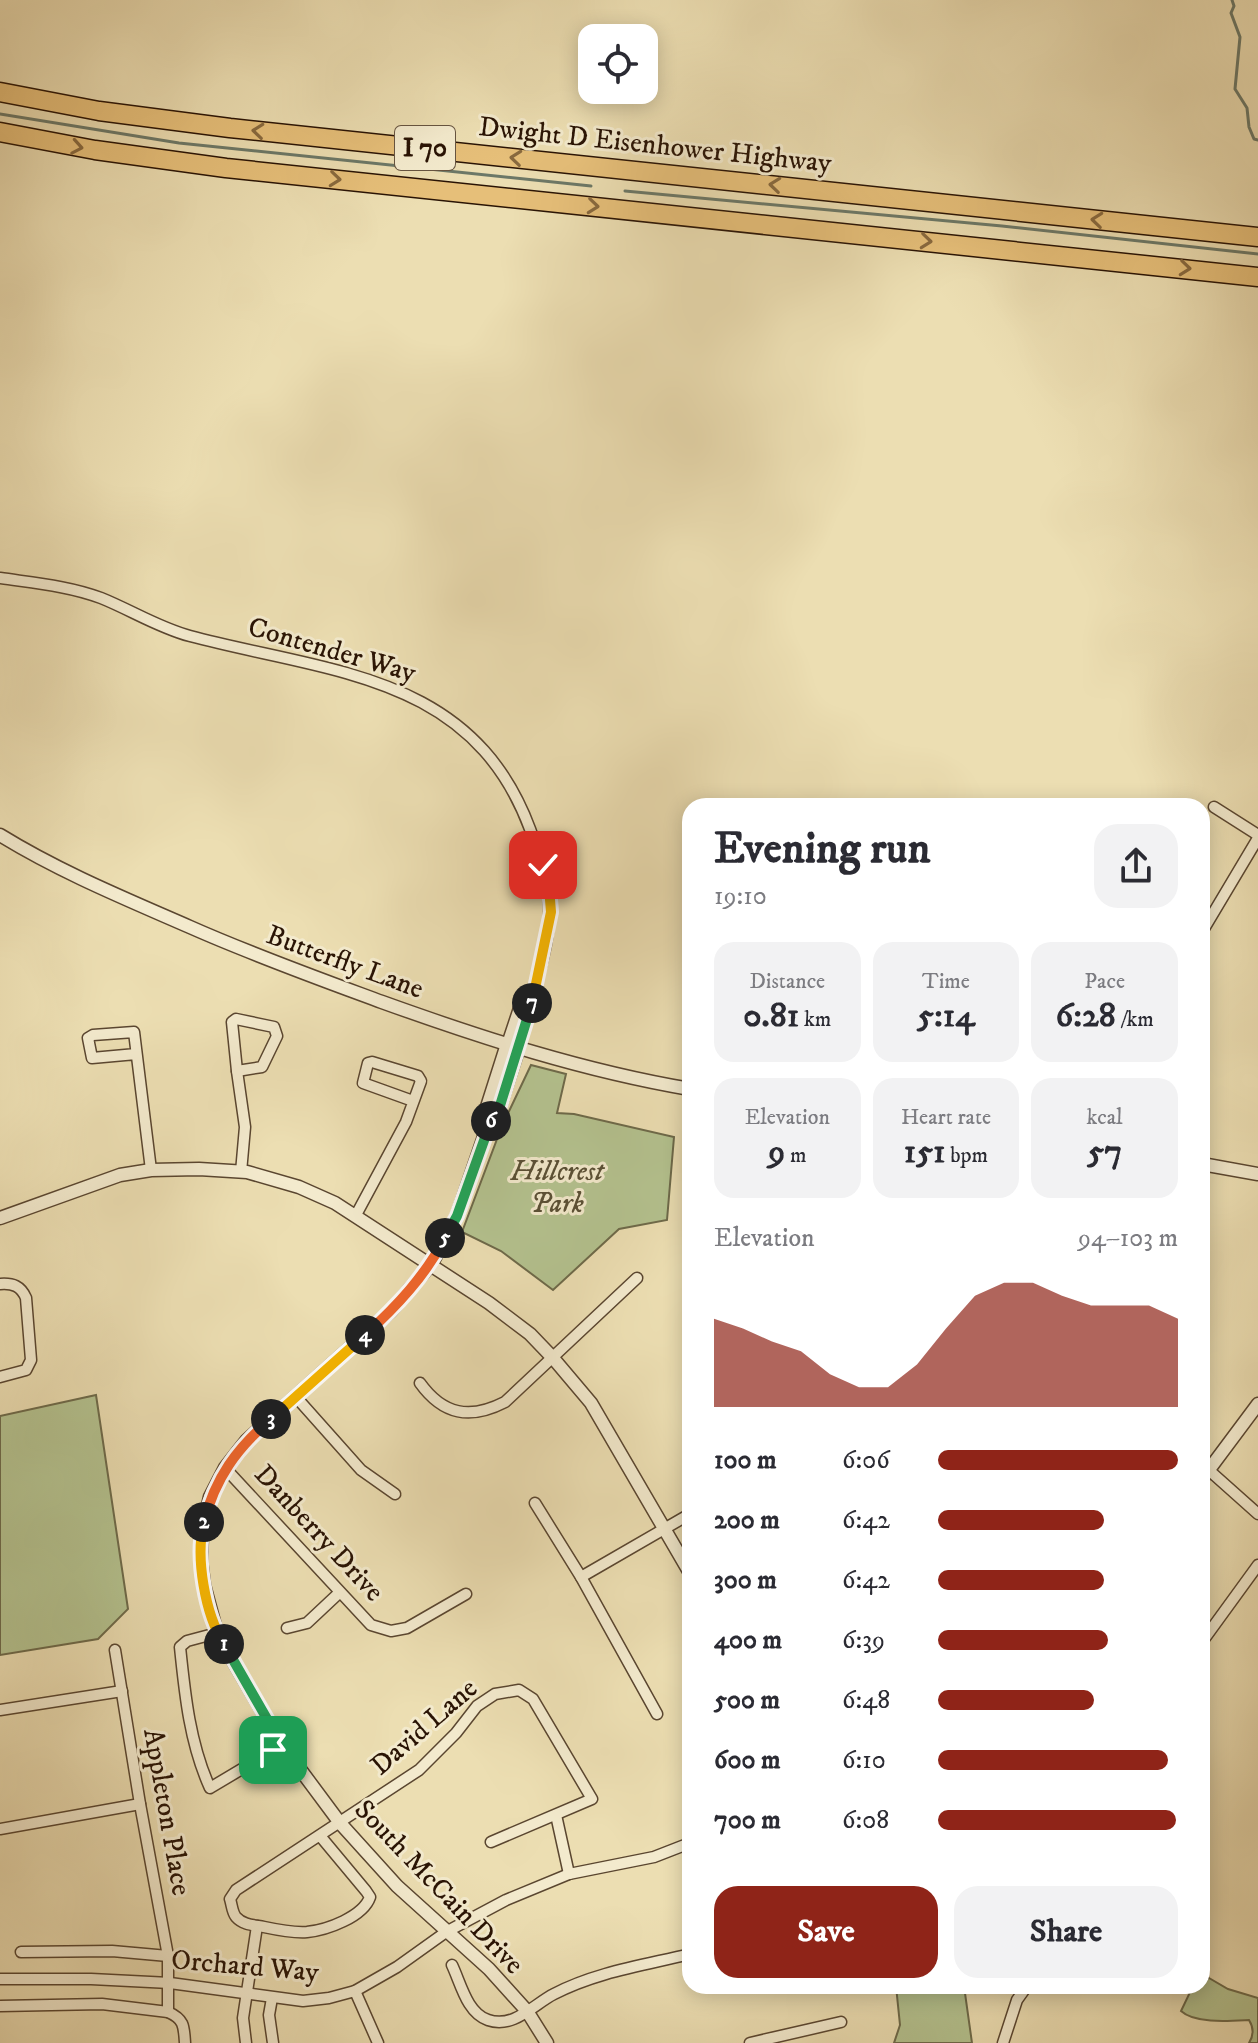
<!DOCTYPE html>
<html lang="en">
<head>
<meta charset="utf-8">
<style>
	body { margin:0; font-family:"IM FELL DW Pica",serif; background:#f2f2f3; color:#2b2b33; height:100vh; display:flex; flex-direction:column; font-size:30px; white-space:nowrap }
	* { box-sizing:border-box; margin:0 }
	p { font-size:26px; color:#7c7c81 }
	.icon { flex:none; width:44px; height:44px; fill:none; stroke:currentColor; stroke-width:2; stroke-linecap:round; stroke-linejoin:round }
	.map { position:relative; flex:1; overflow:hidden }
	.panel { position:absolute; left:682px; top:798px; width:528px; height:1196px; display:flex; flex-direction:column; background:#fff; border-radius:24px; box-shadow:0 4px 20px #0003 }
	.panel>* { flex:none }
	.fabs { position:absolute; left:578px; top:24px; display:grid; gap:16px }
	.fabs a { display:grid; place-items:center; width:80px; height:80px; border-radius:16px; background:#fff; box-shadow:0 4px 20px #0003; font-size:40px }
	.pin { position:absolute; display:grid; place-items:center; width:68px; height:68px; color:#fff; margin:-34px; border-radius:16px; box-shadow:0 4px 12px #0006 }
	.km { position:absolute; width:40px; height:40px; margin:-20px; border-radius:50%; background:#222; color:#fff; font-size:22px; line-height:40px; text-align:center }
	.round { display:grid; place-items:center; flex:none; width:84px; height:84px; border-radius:24px; background:#f2f2f3 }
	.head { display:flex; align-items:center; justify-content:space-between; height:136px; padding:0 32px }
	h1 { font-size:44px; font-weight:800; line-height:60px }
	.figures { display:grid; grid-template-columns:repeat(3,1fr); gap:12px; height:136px; padding:8px 32px }
	.figures div { display:grid; align-content:center; border-radius:20px; background:#f2f2f3; text-align:center }
	.figures b { font-size:34px; font-weight:800 }
	.figures small { font-size:22px; font-weight:400 }
	.figures p { font-size:22px }
	.chart { height:224px; padding:16px 32px }
	.chart p { display:flex; justify-content:space-between }
	.chart svg { width:100%; height:144px; margin-top:8px; fill:#8f2418; opacity:.7 }
	.action { display:flex; gap:16px; margin-top:auto; padding:16px 32px }
	.action a { flex:1; height:92px; border-radius:24px; background:#8f2418; color:#fff; font-size:32px; font-weight:800; line-height:92px; text-align:center }
	.action a+a { background:#f2f2f3; color:#2b2b33 }
	ul { padding:0 32px; list-style:none; font-size:26px }
	li { display:grid; grid-template-columns:128px 96px 1fr; align-items:center; height:60px }
	li i { height:20px; border-radius:10px; background:#8f2418 }
	.map>svg:first-child { display:block }
	.green { fill:#b4c28f; stroke:#6e6a4a; stroke-width:2 }
	.lines { fill:none; stroke-linecap:round; stroke-linejoin:round }
	.stream { stroke:#6c7867; stroke-width:3 }
	.minor-casing { stroke:#5a4630; stroke-width:13 }
	.tertiary-casing { stroke:#5a4630; stroke-width:15 }
	.motorway-casing { stroke:#291304; stroke-width:21 }
	.minor { stroke:#f3eacd; stroke-width:10 }
	.tertiary { stroke:#f3eacd; stroke-width:12 }
	.motorway { stroke:#e6bf79; stroke-width:18 }
	.oneway { stroke:#88693e }
	.split-1-casing { stroke:#fff; stroke-width:16 }
	.split-2-casing { stroke:#fff; stroke-width:16 }
	.split-3-casing { stroke:#fff; stroke-width:16 }
	.split-4-casing { stroke:#fff; stroke-width:16 }
	.split-5-casing { stroke:#fff; stroke-width:16 }
	.split-6-casing { stroke:#fff; stroke-width:16 }
	.split-7-casing { stroke:#fff; stroke-width:16 }
	.split-8-casing { stroke:#fff; stroke-width:16 }
	.split-1 { stroke:#22a559; stroke-width:10 }
	.split-2 { stroke:#f5b400; stroke-width:10 }
	.split-3 { stroke:#f0652b; stroke-width:10 }
	.split-4 { stroke:#f5b400; stroke-width:10 }
	.split-5 { stroke:#f0652b; stroke-width:10 }
	.split-6 { stroke:#22a559; stroke-width:10 }
	.split-7 { stroke:#22a559; stroke-width:10 }
	.split-8 { stroke:#f5b400; stroke-width:10 }
	.labels { text-anchor:middle; dominant-baseline:central; stroke-width:6; stroke-linejoin:round; paint-order:stroke }
	.shield { fill:#f3eacd; stroke:#665440; stroke-width:2 }
	.shield-label { font-size:26px; font-weight:bold; fill:#291304 }
	.street-label { font-size:28px; fill:#291304; stroke:#f3eacd }
	.park-label { font-size:28px; font-style:italic; fill:#5a5035; stroke:#f3eacd }
</style>
</head>
<body>
<div class="map">
<svg width="1258" height="2043" viewBox="0 0 1258 2043">
	<rect width="100%" height="100%" fill="#ecdeb2"/>
	<filter id="stains"><feTurbulence type="fractalNoise" baseFrequency=".0025" numOctaves="4"/><feColorMatrix values="0 0 0 0 .2 0 0 0 0 .09 0 0 0 0 .02 0 0 0 .5 -.17"/></filter>
	<radialGradient id="worn" r=".72"><stop offset=".6" stop-color="#630" stop-opacity="0"/><stop offset="1" stop-color="#630" stop-opacity=".3"/></radialGradient>
	<g class="green">
		<path d="M 531,1065 L 566,1074 L 557,1113 L 574,1114 L 674,1137 L 667,1220 L 619,1229 L 553,1290 L 501,1251 L 462,1232 L 502,1126 Z"/>
		<path d="M 96,1395 L 128,1609 L 98,1639 L 0,1655 L 0,1416 Z"/>
		<path d="M 1209,1978 L 1228,1989 L 1258,1998 L 1258,2043 L 1249,2043 C 1254,2035 1254,2028 1249,2020 C 1230,2021 1195,2024 1181,2011 L 1193,1986 L 1202,1986 L 1202,1979 Z"/>
		<path d="M 896,1986 L 964,1986 L 972,2043 L 894,2043 L 900,2025 Z"/>
	</g>
	<g class="lines">
		<g class="stream">
			<path d="M 1232,0 L 1234,6 L 1231,13 L 1240,37 L 1235,89 L 1247,108 L 1249,127 L 1254,139 L 1258,140"/>
			<path d="M 0,114 L 179,143 L 591,186"/>
			<path d="M 625,191 L 1002,226 L 1258,254"/>
		</g>
		<defs>
			<g id="minor">
				<path d="M 0,578 C 34,583 69,586 101,598 C 131,610 159,628 190,636 C 329,673 472,673 530,829 C 554,892 556,924 534,988 L 534,996 L 519,1047"/>
				<path d="M 1214,807 L 1258,835"/>
				<path d="M 1202,932 L 1258,838"/>
				<path d="M 236,1019 L 274,1027 L 277,1036 L 262,1067 L 237,1071 L 232,1022 Z"/>
				<path d="M 507,1044 L 524,993 L 534,988"/>
				<path d="M 136,1054 L 92,1058 L 88,1038 L 93,1035 L 134,1032 L 151,1170"/>
				<path d="M 237,1071 L 245,1127 L 241,1172"/>
				<path d="M 356,1215 L 406,1122 L 421,1081 L 418,1076 L 372,1062 L 368,1063 L 363,1083 L 413,1101"/>
				<path d="M 0,1284 C 13,1283 21,1286 26,1298 L 31,1360 L 26,1370 L 0,1377"/>
				<path d="M 420,1383 C 443,1415 470,1420 505,1402 L 637,1278"/>
				<path d="M 296,1397 L 361,1470 L 395,1494"/>
				<path d="M 1202,1464 L 1258,1514"/>
				<path d="M 225,1468 L 371,1625 L 391,1631 L 407,1628 L 466,1594"/>
				<path d="M 535,1503 L 581,1577 L 657,1714"/>
				<path d="M 581,1577 L 690,1514"/>
				<path d="M 287,1628 L 307,1623 L 339,1593"/>
				<path d="M 217,1633 L 187,1641 L 180,1647 C 185,1696 190,1744 210,1788 L 282,1745"/>
				<path d="M 1202,1642 L 1258,1565"/>
				<path d="M 0,1710 L 122,1691"/>
				<path d="M 556,1815 L 569,1874"/>
				<path d="M 0,1829 L 140,1804"/>
				<path d="M 321,1837 L 366,1891 L 370,1897 C 363,1917 327,1930 307,1932 C 293,1933 278,1930 264,1927 C 254,1925 243,1925 236,1917 C 232,1912 232,1905 230,1899 L 236,1890 L 419,1770 L 456,1733 L 477,1706 L 495,1694 L 519,1690 L 533,1699 L 592,1799 L 491,1842"/>
				<path d="M 21,1952 L 112,1951 L 168,1956"/>
				<path d="M 452,1965 C 461,1984 467,2013 488,2020 C 514,2029 534,2004 554,1994 C 596,1972 645,1965 690,1954"/>
				<path d="M 0,1979 L 91,1979 L 170,1983 L 303,2001 L 329,1998 L 355,1991 L 397,1967 L 446,1932 L 506,1900 L 569,1874 L 654,1857 L 690,1843"/>
				<path d="M 355,1991 L 378,2043"/>
				<path d="M 272,1998 L 269,2015 L 273,2043"/>
				<path d="M 0,2006 L 102,2004 L 168,2012 L 168,1956 L 140,1804 L 115,1650"/>
				<path d="M 168,2012 C 184,2019 184,2026 185,2043"/>
				<path d="M 246,2043 L 243,2018 L 257,1926"/>
				<path d="M 750,2043 L 841,2022"/>
				<path d="M 1003,2043 L 1017,2000 L 1027,1986"/>
			</g>
			<g id="tertiary">
				<path d="M 0,835 C 60,872 126,899 190,927 C 253,955 317,978 382,1002 C 482,1038 584,1071 690,1089"/>
				<path d="M 519,1047 L 498,1112 L 488,1125 L 457,1216 L 432,1263 L 391,1311 L 247,1440 L 225,1468 L 210,1497 L 202,1531 L 201,1561 L 204,1585 L 217,1633 L 282,1745 L 340,1823 L 397,1886 L 489,1969 L 527,2011 L 547,2043"/>
				<path d="M 488,1125 L 486,1110 L 507,1044"/>
				<path d="M 1202,1164 L 1258,1174"/>
				<path d="M 0,1218 L 120,1175 L 151,1170 L 199,1169 L 247,1172 L 299,1187 L 335,1203 L 489,1303 L 530,1334 L 553,1358 L 591,1403 L 690,1573"/>
				<path d="M 1202,1479 L 1258,1404"/>
			</g>
			<g id="motorway">
				<path d="M 0,92 L 99,111 L 230,128 L 1258,237"/>
				<path d="M 0,132 L 95,150 L 226,168 L 1258,277"/>
			</g>
		</defs>
		<use href="#minor" class="minor-casing"/>
		<use href="#tertiary" class="tertiary-casing"/>
		<use href="#motorway" class="motorway-casing"/>
		<use href="#minor" class="minor"/>
		<use href="#tertiary" class="tertiary"/>
		<use href="#motorway" class="motorway"/>
	</g>
	<defs><path id="oneway-chevron" d="M-2-3.5L2.5 0L-2 3.5" fill="none" stroke-width="1.6" stroke-linecap="round" stroke-linejoin="round" transform="scale(2)"/></defs>
	<g class="oneway">
		<use href="#oneway-chevron" transform="translate(258 131) rotate(-174)"/>
		<use href="#oneway-chevron" transform="translate(77 147) rotate(10)"/>
		<use href="#oneway-chevron" transform="translate(516 158) rotate(-174)"/>
		<use href="#oneway-chevron" transform="translate(335 179) rotate(6)"/>
		<use href="#oneway-chevron" transform="translate(775 185) rotate(-174)"/>
		<use href="#oneway-chevron" transform="translate(593 206) rotate(6)"/>
		<use href="#oneway-chevron" transform="translate(1097 220) rotate(-174)"/>
		<use href="#oneway-chevron" transform="translate(926 241) rotate(6)"/>
		<use href="#oneway-chevron" transform="translate(1185 268) rotate(6)"/>
	</g>
	<g class="lines">
		<defs>
			<path id="split-1" d="M 224,1644 L 282,1745 L 273,1750"/>
			<path id="split-2" d="M 204,1522 C 195,1557 205,1614 224,1644"/>
			<path id="split-3" d="M 204,1522 C 215,1478 237,1448 271,1419"/>
			<path id="split-4" d="M 271,1419 L 365,1335"/>
			<path id="split-5" d="M 365,1335 C 397,1306 425,1276 445,1238"/>
			<path id="split-6" d="M 445,1238 L 457,1216 L 491,1121"/>
			<path id="split-7" d="M 491,1121 L 498,1112 L 532,1003"/>
			<path id="split-8" d="M 532,1003 L 551,912 L 549,887 L 543,865"/>
		</defs>
		<use href="#split-1" class="split-1-casing"/>
		<use href="#split-2" class="split-2-casing"/>
		<use href="#split-3" class="split-3-casing"/>
		<use href="#split-4" class="split-4-casing"/>
		<use href="#split-5" class="split-5-casing"/>
		<use href="#split-6" class="split-6-casing"/>
		<use href="#split-7" class="split-7-casing"/>
		<use href="#split-8" class="split-8-casing"/>
		<use href="#split-1" class="split-1"/>
		<use href="#split-2" class="split-2"/>
		<use href="#split-3" class="split-3"/>
		<use href="#split-4" class="split-4"/>
		<use href="#split-5" class="split-5"/>
		<use href="#split-6" class="split-6"/>
		<use href="#split-7" class="split-7"/>
		<use href="#split-8" class="split-8"/>
	</g>
	<g class="labels">
		<rect class="shield" x="395" y="126" width="60" height="44" rx="6"/>
		<g class="shield-label">
			<text x="425" y="148">I 70</text>
		</g>
		<g class="street-label">
			<text transform="translate(655 145) rotate(6)">Dwight D Eisenhower Highway</text>
			<text transform="translate(332 650) rotate(16)">Contender Way</text>
			<text transform="translate(345 962) rotate(20)">Butterfly Lane</text>
			<text transform="translate(319 1533) rotate(47)">Danberry Drive</text>
			<text transform="translate(424 1727) rotate(-41)">David Lane</text>
			<text transform="translate(167 1812) rotate(80)">Appleton Place</text>
			<text transform="translate(439 1887) rotate(46)">South McCain Drive</text>
			<text transform="translate(245 1966) rotate(5)">Orchard Way</text>
		</g>
		<g class="park-label">
			<text x="557" y="1171">Hillcrest<tspan x="557" dy="32">Park</tspan></text>
		</g>
	</g>
	<rect width="100%" height="100%" filter="url(#stains)"/>
	<rect width="100%" height="100%" fill="url(#worn)"/>
</svg>
<div class="fabs">
<a><svg class="icon" aria-label="locate" viewBox="0 0 24 24"><circle cx="12" cy="12" r="6"/><path d="M12 2v4M12 18v4M2 12h4M18 12h4"/></svg></a>
</div>
<div class="pin" style="left:273px;top:1750px;background:#1e9e55"><svg class="icon" aria-label="arrive" viewBox="0 0 24 24"><path d="M6 21V4h12l-3 4 3 4H6"/></svg></div>
<div class="pin" style="left:543px;top:865px;background:#d93025"><svg class="icon" aria-label="check" viewBox="0 0 24 24"><path d="M5 12l5 5 9-10"/></svg></div>
<b class="km" style="left:224px;top:1644px">1</b>
<b class="km" style="left:204px;top:1522px">2</b>
<b class="km" style="left:271px;top:1419px">3</b>
<b class="km" style="left:365px;top:1335px">4</b>
<b class="km" style="left:445px;top:1238px">5</b>
<b class="km" style="left:491px;top:1121px">6</b>
<b class="km" style="left:532px;top:1003px">7</b>
<section class="panel">
<div class="head"><div><h1>Evening run</h1><p>19:10</p></div><a class="round"><svg class="icon" aria-label="share" viewBox="0 0 24 24"><path d="M12 15V3M7 8l5-5 5 5M5 13v7h14v-7"/></svg></a></div>
<div class="figures">
<div><p>Distance</p><b>0.81<small> km</small></b></div>
<div><p>Time</p><b>5:14</b></div>
<div><p>Pace</p><b>6:28<small> /km</small></b></div>
</div>
<div class="figures">
<div><p>Elevation</p><b>9<small> m</small></b></div>
<div><p>Heart rate</p><b>151<small> bpm</small></b></div>
<div><p>kcal</p><b>57</b></div>
</div>
<div class="chart"><p><span>Elevation</span>94–103 m</p>
<svg viewBox="0 0 160 44" preserveAspectRatio="none"><path d="M0 44V17L10 20L20 24L30 27L40 34L50 38L60 38L70 31L80 20L90 10L100 6L110 6L120 10L130 13L140 13L150 13L160 17V44z"/></svg>
</div>
<ul>
<li><b>100 m</b>6:06<i style="width:100%"></i></li>
<li><b>200 m</b>6:42<i style="width:69%"></i></li>
<li><b>300 m</b>6:42<i style="width:69%"></i></li>
<li><b>400 m</b>6:39<i style="width:71%"></i></li>
<li><b>500 m</b>6:48<i style="width:65%"></i></li>
<li><b>600 m</b>6:10<i style="width:96%"></i></li>
<li><b>700 m</b>6:08<i style="width:99%"></i></li>
</ul>
<div class="action"><a>Save</a><a>Share</a></div>
</section>
</div>
</body>
</html>
